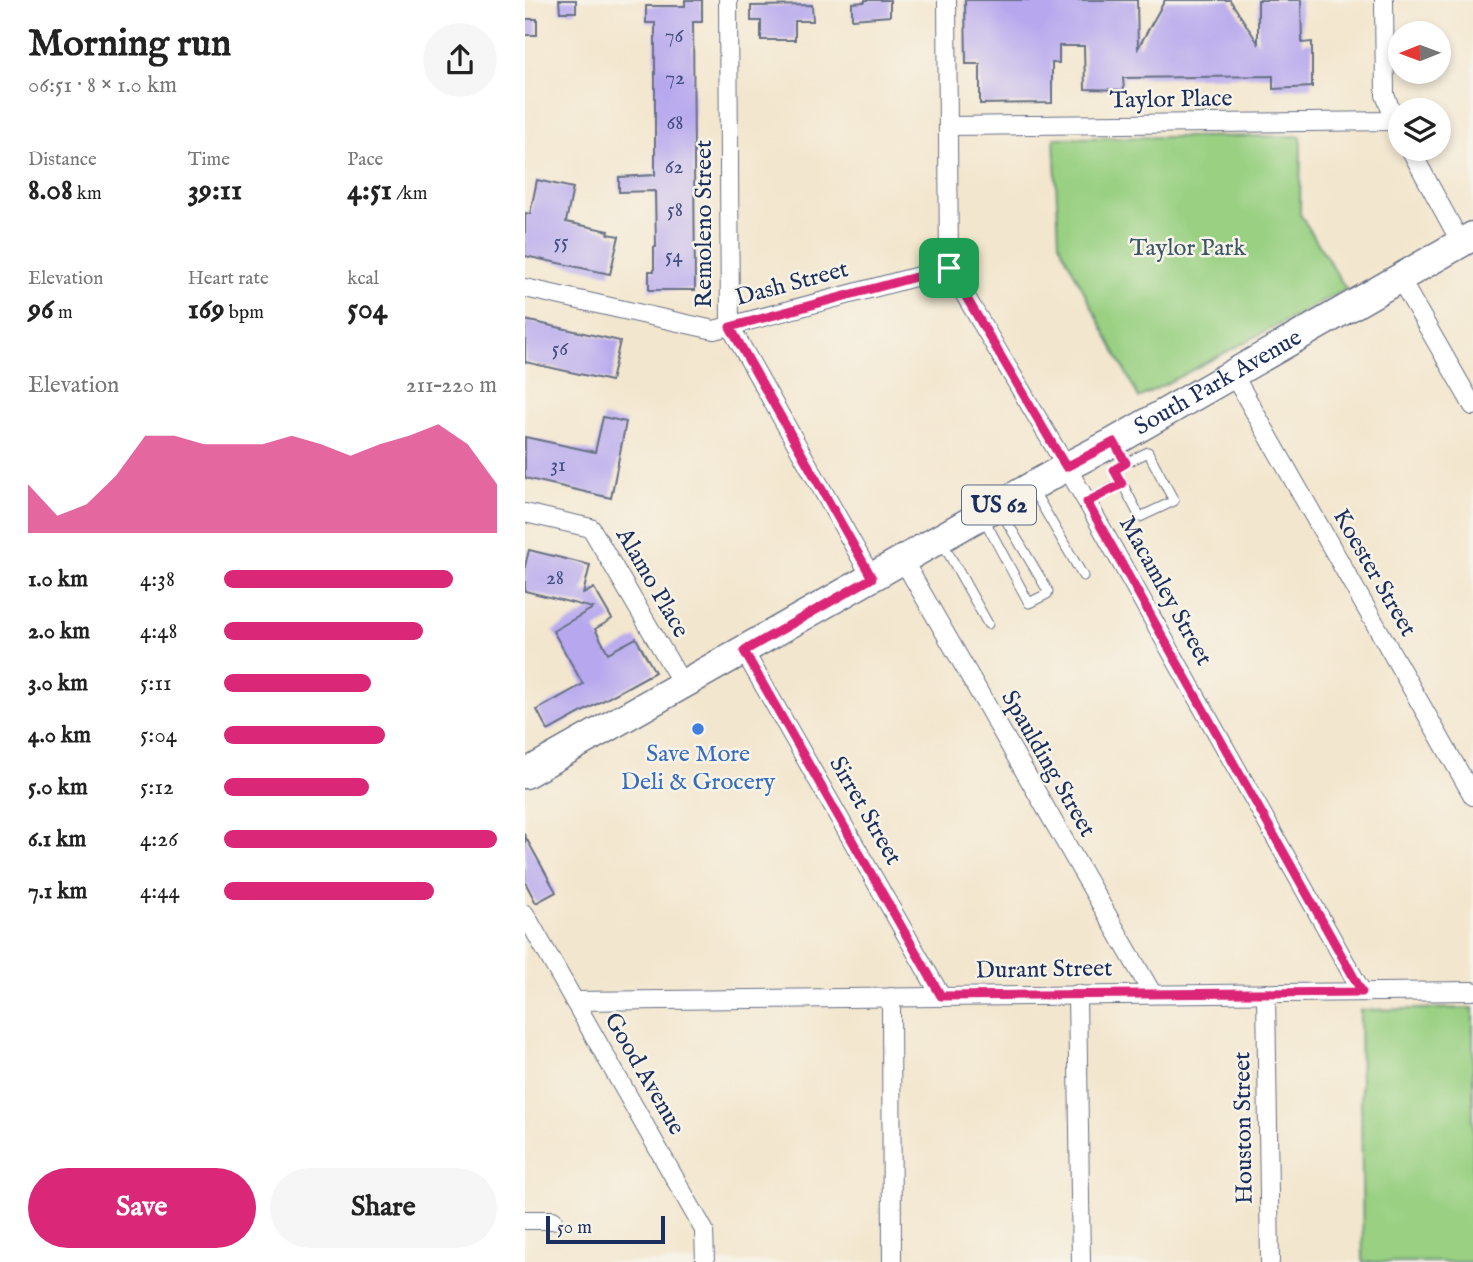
<!DOCTYPE html>
<html lang="en">
<head>
<meta charset="utf-8">
<style>
	body { margin:0; font-family:"IM FELL English",serif; background:#f6f6f6; color:#222; height:100vh; display:flex; flex-direction:column; font-size:26px; white-space:nowrap }
	* { box-sizing:border-box; margin:0 }
	p { font-size:23px; color:#767676 }
	.icon { flex:none; width:38px; height:38px; fill:none; stroke:currentColor; stroke-width:2; stroke-linecap:round; stroke-linejoin:round }
	.map { position:relative; flex:1; overflow:hidden }
	.drawer { display:flex; flex-direction:column; background:#fff; width:525px }
	.drawer>* { flex:none }
	.needle { width:46px; rotate:269deg }
	.buttons { position:absolute; left:863px; top:21px; display:grid; gap:14px }
	.buttons a { display:grid; place-items:center; width:63px; height:63px; border-radius:50%; background:#fff; box-shadow:0 4px 10px #0003; font-size:35px }
	.scale { position:absolute; left:21px; bottom:18px; width:119px; box-sizing:border-box; padding-left:7px; border:4px solid #1b2f5e; border-top:0; font-size:19px; line-height:24px; white-space:nowrap; color:#1b2f5e; -webkit-text-stroke:5px #f7f3e8; paint-order:stroke }
	.pin { position:absolute; display:grid; place-items:center; width:60px; height:60px; color:#fff; margin:-30px; border-radius:14px; box-shadow:0 4px 10px #0006 }
	.round { display:grid; place-items:center; flex:none; width:74px; height:74px; border-radius:37px; background:#f6f6f6 }
	.headline { display:flex; align-items:center; justify-content:space-between; height:119px; padding:0 28px }
	h1 { font-size:38px; font-weight:700; line-height:52px }
	.metrics { display:grid; grid-template-columns:repeat(3,1fr); gap:10px; height:119px; padding:7px 28px }
	.metrics div { display:grid; align-content:center }
	.metrics b { font-size:30px; font-weight:700 }
	.metrics small { font-size:19px; font-weight:400 }
	.metrics p { font-size:19px }
	.chart { height:196px; padding:14px 28px }
	.chart p { display:flex; justify-content:space-between }
	.chart svg { width:100%; height:126px; margin-top:7px; fill:#db2777; opacity:.7 }
	.primary-button { display:flex; gap:14px; margin-top:auto; padding:14px 28px }
	.primary-button a { flex:1; height:80px; border-radius:42px; background:#db2777; color:#fff; font-size:28px; font-weight:700; line-height:80px; text-align:center }
	.primary-button a+a { background:#f6f6f6; color:#222 }
	ul { padding:0 28px; list-style:none; font-size:23px }
	li { display:grid; grid-template-columns:112px 84px 1fr; align-items:center; height:52px }
	li i { height:18px; border-radius:9px; background:#db2777 }
	main { display:flex; flex:1; min-height:0 }
	.map>svg:first-child { display:block }
	.green { fill:#99d082; stroke:#5a8070; stroke-width:2 }
	.building { fill:#b6a7ee }
	.lines { fill:none; stroke-linecap:round; stroke-linejoin:round }
	.lane-casing { stroke:#676f85; stroke-width:11 }
	.street-casing { stroke:#676f85; stroke-width:20 }
	.primary-casing { stroke:#676f85; stroke-width:31 }
	.lane { stroke:#fff; stroke-width:9 }
	.street { stroke:#fff; stroke-width:18 }
	.primary { stroke:#fff; stroke-width:28 }
	.route-casing { stroke:#fff; stroke-width:14 }
	.route { stroke:#db2777; stroke-width:9 }
	.shop-dot { fill:#3f7fe0; stroke:#f7f3e8; stroke-width:2.5 }
	.labels { text-anchor:middle; dominant-baseline:central; stroke-width:5; stroke-linejoin:round; paint-order:stroke }
	.number-label { font-size:21px; fill:#424d82 }
	.shield { fill:#f7f3e8; stroke:#5d6a87; stroke-width:2 }
	.shield-label { font-size:23px; font-weight:bold; fill:#1b2f5e }
	.street-label { font-size:24px; fill:#1b2f5e; stroke:#f7f3e8 }
	.park-label { font-size:24px; fill:#3a5767; stroke:#f7f3e8 }
	.shop-label { font-size:24px; fill:#366cbe; stroke:#f7f3e8 }
</style>
</head>
<body>
<main>
<section class="drawer">
<div class="headline"><div><h1>Morning run</h1><p>06:51 · 8 × 1.0 km</p></div><a class="round"><svg class="icon" aria-label="share" viewBox="0 0 24 24"><path d="M12 15V3M7 8l5-5 5 5M5 13v7h14v-7"/></svg></a></div>
<div class="metrics">
<div><p>Distance</p><b>8.08<small> km</small></b></div>
<div><p>Time</p><b>39:11</b></div>
<div><p>Pace</p><b>4:51<small> /km</small></b></div>
</div>
<div class="metrics">
<div><p>Elevation</p><b>96<small> m</small></b></div>
<div><p>Heart rate</p><b>169<small> bpm</small></b></div>
<div><p>kcal</p><b>504</b></div>
</div>
<div class="chart"><p><span>Elevation</span>211–220 m</p>
<svg viewBox="0 0 160 44" preserveAspectRatio="none"><path d="M0 44V27L10 38L20 34L30 24L40 10L50 10L60 13L70 13L80 13L90 10L100 13L110 17L120 13L130 10L140 6L150 13L160 27V44z"/></svg>
</div>
<ul>
<li><b>1.0 km</b>4:38<i style="width:84%"></i></li>
<li><b>2.0 km</b>4:48<i style="width:73%"></i></li>
<li><b>3.0 km</b>5:11<i style="width:54%"></i></li>
<li><b>4.0 km</b>5:04<i style="width:59%"></i></li>
<li><b>5.0 km</b>5:12<i style="width:53%"></i></li>
<li><b>6.1 km</b>4:26<i style="width:100%"></i></li>
<li><b>7.1 km</b>4:44<i style="width:77%"></i></li>
</ul>
<div class="primary-button"><a>Save</a><a>Share</a></div>
</section>
<div class="map">
<svg width="948" height="1262" viewBox="0 0 948 1262">
	<rect width="100%" height="100%" fill="#f7f3e8"/>
	<filter id="ink" filterUnits="userSpaceOnUse"><feTurbulence type="fractalNoise" baseFrequency=".0143" numOctaves="2"/><feDisplacementMap in="SourceGraphic" scale="14" xChannelSelector="R" yChannelSelector="G"/><feConvolveMatrix kernelMatrix="1 2 1 2 8 2 1 2 1" color-interpolation-filters="sRGB"/></filter>
	<filter id="wash" filterUnits="userSpaceOnUse"><feTurbulence type="fractalNoise" baseFrequency=".00686" numOctaves="4" result="noise"/><feDisplacementMap in="SourceGraphic" scale="28" xChannelSelector="R" yChannelSelector="G"/><feGaussianBlur stdDeviation="1.57" result="paint"/><feColorMatrix in="noise" values="0 0 0 0 0 0 0 0 0 0 0 0 0 0 0 0 0 1.4 0 .05"/><feComposite in="paint" operator="in"/></filter>
	<g filter="url(#wash)">
		<rect width="100%" height="100%" fill="#f3e6ce"/>
		<g class="green">
			<path d="M 776,136 L 775,214 L 821,289 L 614,398 L 534,243 L 529,138 Z"/>
			<path d="M 948,1008 L 948,1262 L 838,1262 L 835,1010 Z"/>
		</g>
		<g id="blocks">
			<g class="building">
				<path d="M 34,0 L 51,0 L 51,12 L 35,12 Z"/>
				<path d="M 160,0 L 177,0 L 177,22 L 168,22 L 170,290 L 124,290 L 124,271 L 129,271 L 129,247 L 131,247 L 130,191 L 94,192 L 94,177 L 130,175 L 130,23 L 121,23 L 121,6 L 160,6 Z"/>
				<path d="M 340,0 L 365,0 L 365,16 L 327,19 L 327,3 L 340,2 Z"/>
				<path d="M 440,0 L 612,0 L 613,48 L 640,0 L 705,0 L 733,43 L 733,0 L 776,0 L 777,43 L 787,42 L 787,87 L 748,89 L 748,76 L 598,78 L 599,90 L 560,89 L 559,46 L 534,46 L 534,63 L 527,63 L 527,103 L 455,104 L 455,64 L 441,64 Z"/>
				<path d="M 287,5 L 288,21 L 270,21 L 270,40 L 236,40 L 236,21 L 226,21 L 226,6 Z"/>
				<rect x="0" y="19" width="12" height="16"/>
				<path d="M 12,180 L 48,188 L 41,222 L 84,231 L 83,234 L 94,236 L 85,274 L 0,256 L 0,213 L 5,214 Z"/>
				<path d="M 0,320 L 95,341 L 86,381 L 0,362 Z"/>
				<path d="M 78,417 L 101,422 L 86,498 L 0,478 L 0,437 L 70,452 Z"/>
				<path d="M 4,550 L 65,565 L 58,594 L 69,588 L 87,619 L 70,629 L 83,653 L 111,638 L 130,672 L 23,731 L 12,710 L 58,684 L 28,631 L 68,608 L 0,591 L 0,566 Z"/>
				<path d="M 0,836 L 31,892 L 11,903 L 0,882 Z"/>
			</g>
		</g>
	</g>
	<g filter="url(#ink)">
		<use href="#blocks" fill-opacity="0" stroke="#676f85" stroke-width="2"/>
		<g class="lines">
			<defs>
				<g id="lane">
					<path d="M 597,483 L 589,470 L 601,463"/>
					<path d="M 508,490 L 558,576"/>
					<path d="M 562,502 L 597,483 L 615,517 L 649,501 L 623,452 L 601,463 L 591,444"/>
					<path d="M 459,519 L 504,603 L 522,594 L 523,591 L 475,510"/>
					<path d="M 416,540 L 463,624"/>
				</g>
				<g id="street">
					<path d="M 203,0 L 205,326 L 347,578"/>
					<path d="M 422,0 L 424,268 L 562,502 L 837,992"/>
					<path d="M 859,0 L 860,95 L 873,128"/>
					<path d="M 423,126 L 869,121"/>
					<path d="M 885,149 L 936,243"/>
					<path d="M 875,279 L 948,406"/>
					<path d="M 0,288 L 189,330 L 424,268"/>
					<path d="M 708,374 L 948,796"/>
					<path d="M 0,513 L 66,528 L 158,685"/>
					<path d="M 378,560 L 627,993"/>
					<path d="M 219,651 L 416,996"/>
					<path d="M 0,914 L 179,1230 L 180,1262"/>
					<path d="M 741,993 L 745,1262"/>
					<path d="M 552,994 L 556,1262"/>
					<path d="M 366,997 L 367,1262"/>
					<path d="M 49,1001 L 948,991"/>
					<path d="M 0,1220 L 28,1220"/>
				</g>
				<g id="primary">
					<path id="s1" d="M 0,774 L 541,467 L 589,442 L 948,236"/>
				</g>
			</defs>
			<use href="#lane" class="lane-casing"/>
			<use href="#street" class="street-casing"/>
			<use href="#primary" class="primary-casing"/>
			<use href="#lane" class="lane"/>
			<use href="#street" class="street"/>
			<use href="#primary" class="primary"/>
		</g>
	</g>
	<g class="lines" filter="url(#ink)">
		<defs>
			<path id="route" d="M 424,268 L 541,467 L 589,442 L 601,463 L 589,470 L 597,484 L 562,502 L 837,992 L 416,996 L 219,651 L 347,578 L 205,327 Z"/>
		</defs>
		<use href="#route" class="route-casing"/>
		<use href="#route" class="route"/>
	</g>
	<circle class="shop-dot" cx="173" cy="729" r="7"/>
	<g class="labels">
		<g class="number-label">
			<text x="149" y="36">76</text>
			<text x="150" y="78">72</text>
			<text x="150" y="123">68</text>
			<text x="149" y="167">62</text>
			<text x="150" y="210">58</text>
			<text x="36" y="242">55</text>
			<text x="149" y="256">54</text>
			<text x="35" y="349">56</text>
			<text x="33" y="465">31</text>
			<text x="30" y="578">28</text>
		</g>
		<rect class="shield" x="437" y="485.5" width="74" height="39" rx="5"/>
		<g class="shield-label">
			<text x="474" y="505">US 62</text>
		</g>
		<g class="street-label">
			<text transform="translate(646 100) rotate(-1)">Taylor Place</text>
			<text transform="translate(179 224) rotate(-90)">Remoleno Street</text>
			<text transform="translate(267 284) rotate(-15)">Dash Street</text>
			<text stroke="none"><textPath href="#s1" startOffset="796">South Park Avenue</textPath></text>
			<text transform="translate(849 573) rotate(60)">Koester Street</text>
			<text transform="translate(127 583) rotate(60)">Alamo Place</text>
			<text transform="translate(640 591) rotate(61)">Macamley Street</text>
			<text transform="translate(523 764) rotate(60)">Spaulding Street</text>
			<text transform="translate(340 811) rotate(60)">Sirret Street</text>
			<text transform="translate(519 970) rotate(-1)">Durant Street</text>
			<text transform="translate(119 1074) rotate(60)">Good Avenue</text>
			<text transform="translate(719 1128) rotate(-91)">Houston Street</text>
		</g>
		<g class="park-label">
			<text x="663" y="248">Taylor Park</text>
		</g>
		<g class="shop-label">
			<text x="173" y="754">Save More<tspan x="173" dy="28">Deli &amp; Grocery</tspan></text>
		</g>
	</g>
</svg>
<div class="buttons">
<a><svg class="needle" viewBox="-14 -14 28 28"><path d="M0-13l5 13h-10z" fill="#e53935"/><path d="M0 13l5-13h-10z" fill="#767676"/></svg></a>
<a><svg class="icon" aria-label="layers" viewBox="0 0 24 24"><path d="M12 4l9 5-9 5-9-5zM3 14l9 5 9-5"/></svg></a>
</div>
<div class="scale">50 m</div>
<div class="pin" style="left:424px;top:268px;background:#1e9e55"><svg class="icon" aria-label="arrive" viewBox="0 0 24 24"><path d="M6 21V4h12l-3 4 3 4H6"/></svg></div>
</div>
</main>
</body>
</html>
